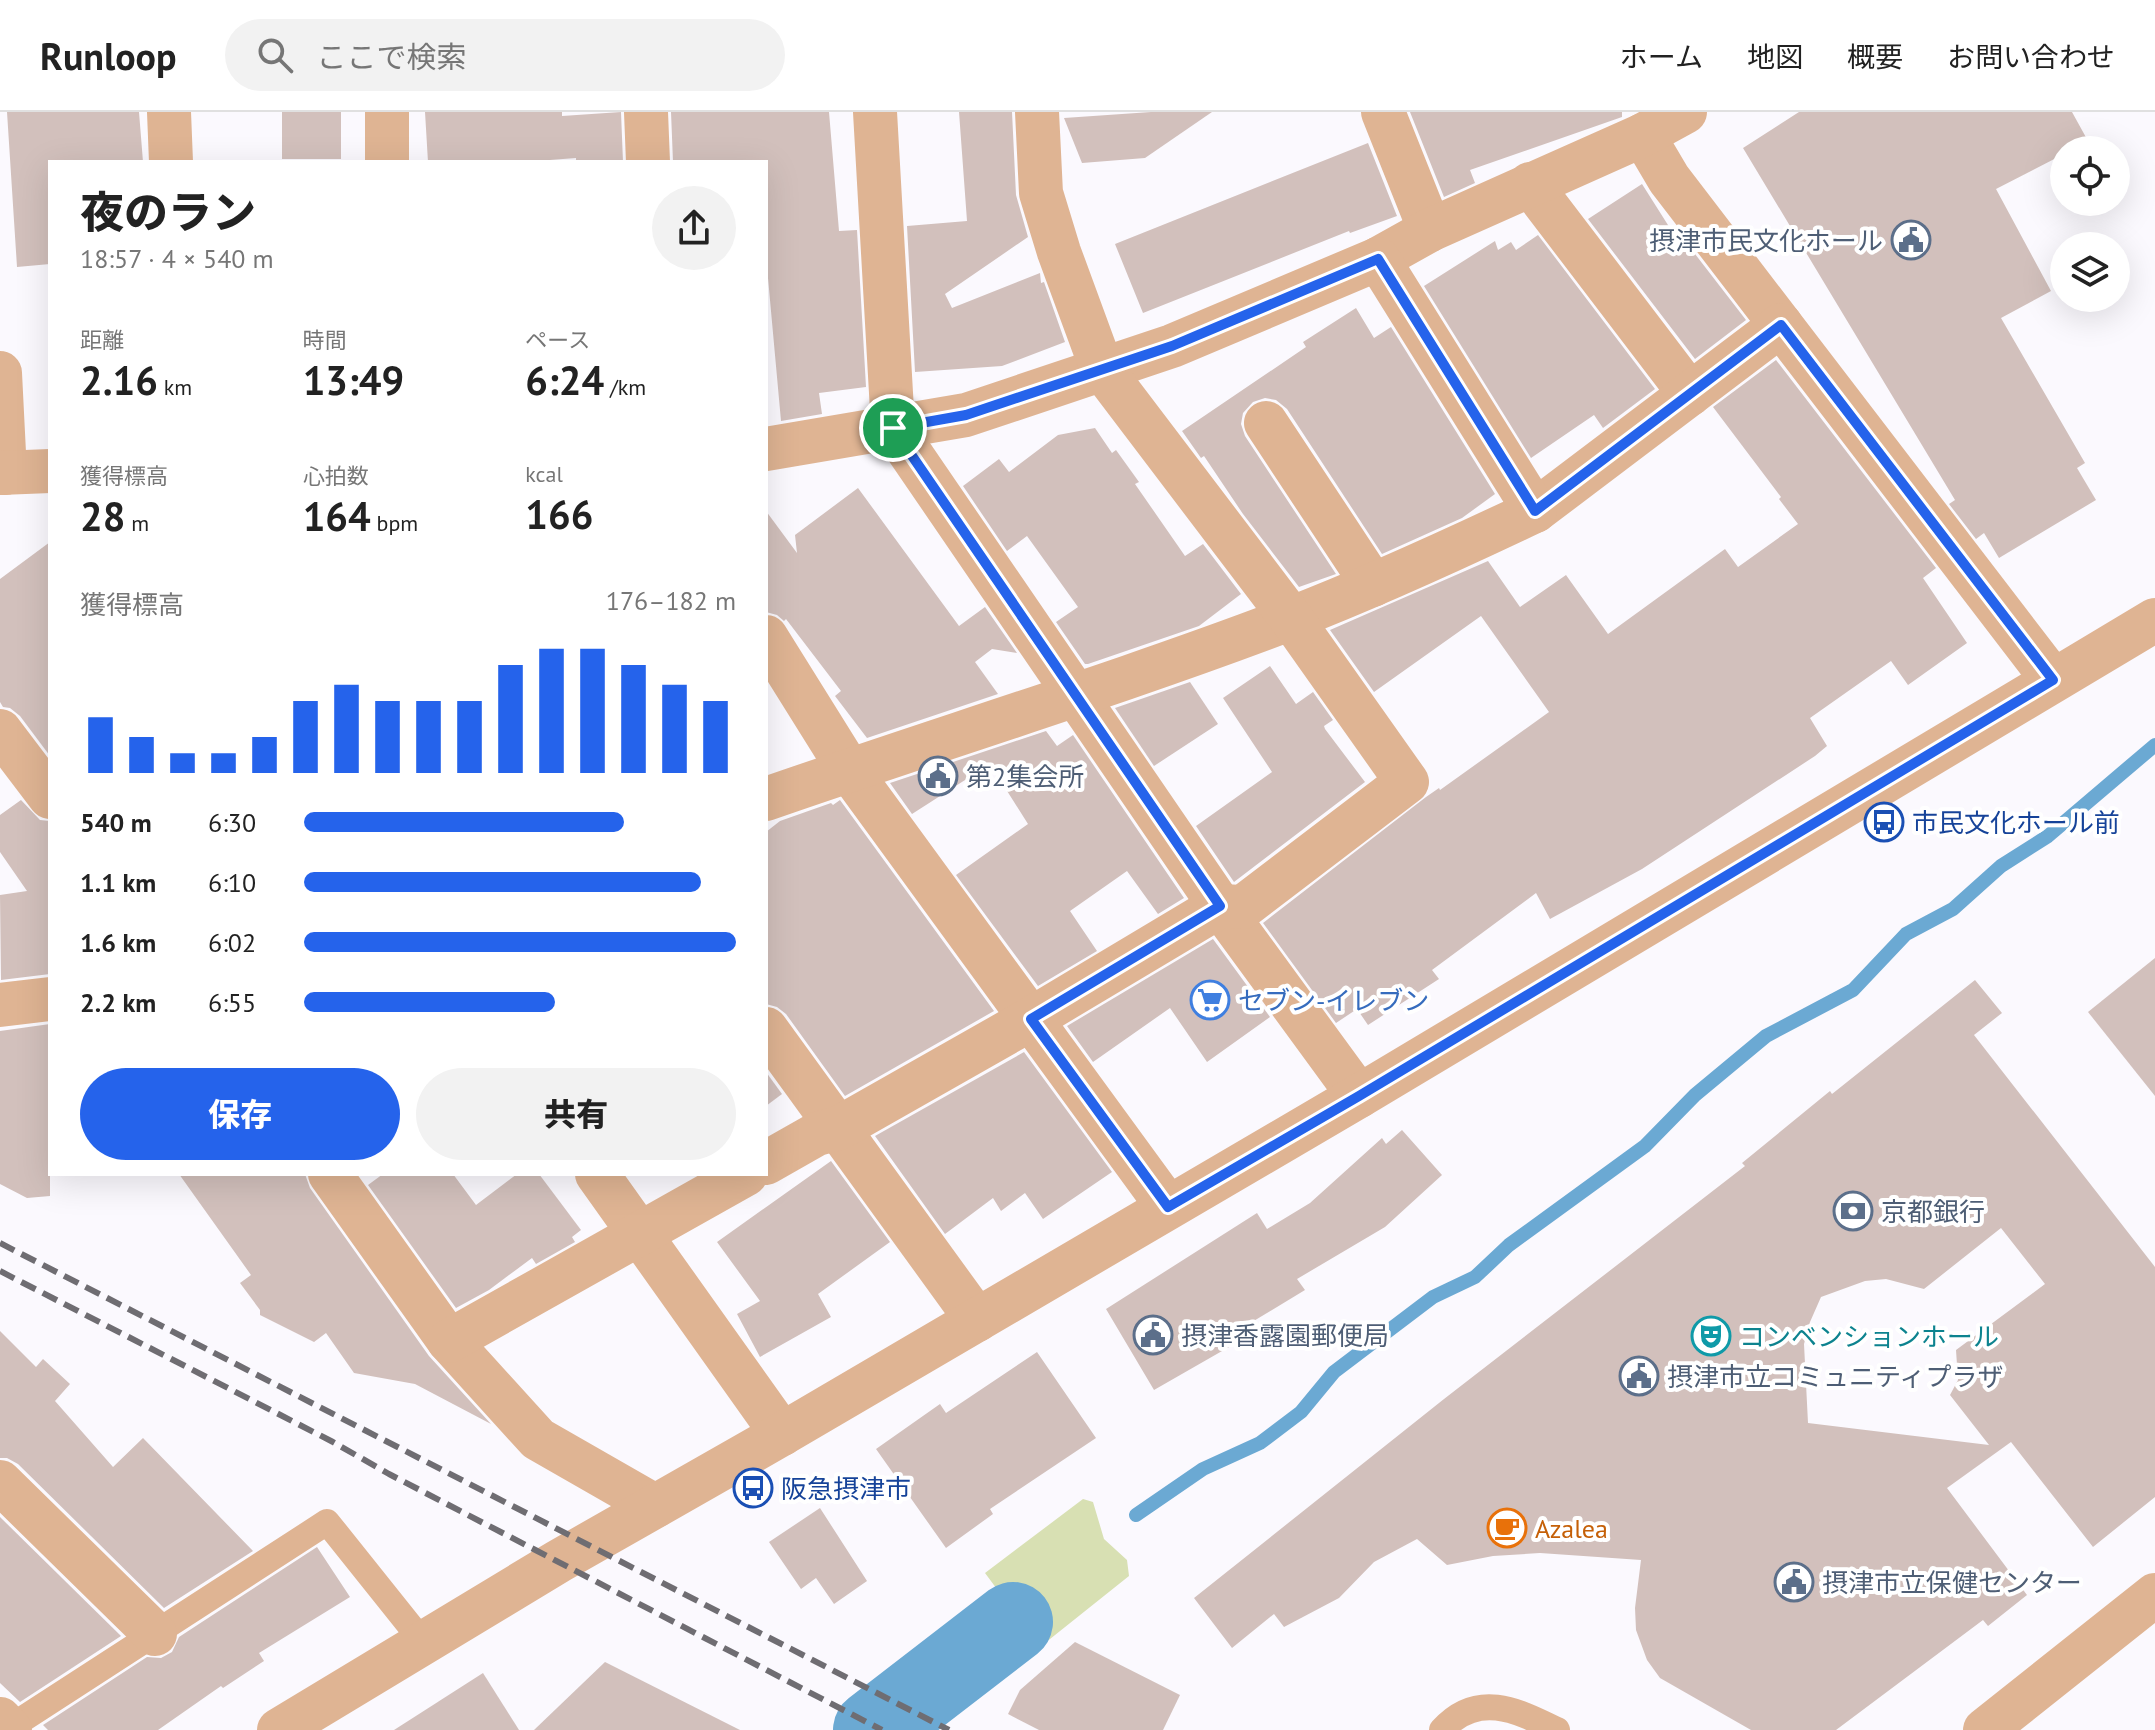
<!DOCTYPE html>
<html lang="ja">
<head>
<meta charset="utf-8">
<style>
	body { margin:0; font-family:"PT Sans","Noto Sans JP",sans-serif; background:#f2f2f2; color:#222; height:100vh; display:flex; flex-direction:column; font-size:30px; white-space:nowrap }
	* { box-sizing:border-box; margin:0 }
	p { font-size:26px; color:#767676 }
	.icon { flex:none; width:44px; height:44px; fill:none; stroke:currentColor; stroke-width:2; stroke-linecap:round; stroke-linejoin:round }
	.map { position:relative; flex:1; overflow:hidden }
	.details { position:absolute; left:48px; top:48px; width:720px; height:1016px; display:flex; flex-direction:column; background:#fff; border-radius:0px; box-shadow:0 8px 32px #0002 }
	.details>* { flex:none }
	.fabs { position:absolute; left:2050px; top:24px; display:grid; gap:16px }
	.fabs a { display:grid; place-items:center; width:80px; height:80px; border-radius:50%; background:#fff; box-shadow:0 8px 32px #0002; font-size:40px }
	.pin { position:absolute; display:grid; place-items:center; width:68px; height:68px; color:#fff; margin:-34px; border:4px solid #fff; border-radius:50%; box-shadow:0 2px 8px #0007 }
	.round { display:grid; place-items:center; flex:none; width:84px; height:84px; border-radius:42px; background:#f2f2f2 }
	.summary { display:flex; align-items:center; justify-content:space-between; height:136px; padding:0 32px }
	h1 { font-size:44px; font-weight:800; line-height:60px }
	.metrics { display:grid; grid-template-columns:repeat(3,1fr); gap:12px; height:136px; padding:8px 32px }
	.metrics div { display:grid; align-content:center }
	.metrics b { font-size:40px; font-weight:800 }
	.metrics small { font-size:22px; font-weight:400 }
	.metrics p { font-size:22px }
	.chart { height:224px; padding:16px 32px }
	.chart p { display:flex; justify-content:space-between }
	.chart svg { width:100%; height:144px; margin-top:8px; stroke:#2563eb; stroke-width:6 }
	.action { display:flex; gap:16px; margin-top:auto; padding:16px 32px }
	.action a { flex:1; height:92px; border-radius:48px; background:#2563eb; color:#fff; font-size:32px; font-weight:800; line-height:92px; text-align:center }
	.action a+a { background:#f2f2f2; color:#222 }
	ul { padding:0 32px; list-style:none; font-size:26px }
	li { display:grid; grid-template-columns:128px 96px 1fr; align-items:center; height:60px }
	li i { height:20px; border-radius:10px; background:#2563eb }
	header { display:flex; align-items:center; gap:48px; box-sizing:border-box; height:112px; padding:0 40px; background:#fff; border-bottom:2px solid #e0e0e0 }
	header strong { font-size:38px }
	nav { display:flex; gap:44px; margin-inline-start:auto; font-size:28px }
	.search { width:560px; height:72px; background:#f2f2f2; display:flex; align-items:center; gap:20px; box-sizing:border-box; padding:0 28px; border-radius:44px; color:#767676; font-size:30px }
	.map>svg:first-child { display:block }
	.green { fill:#d8e0b3 }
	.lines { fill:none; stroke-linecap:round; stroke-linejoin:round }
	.stream { stroke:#6ba9d3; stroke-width:14 }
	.river { stroke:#6ba9d3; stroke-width:80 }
	.building { fill:#d2c0bc; fill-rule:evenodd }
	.service { stroke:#dfb493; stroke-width:26 }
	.minor { stroke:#dfb493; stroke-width:44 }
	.tertiary { stroke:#dfb493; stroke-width:44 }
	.rail { stroke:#6f6d72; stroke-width:6; stroke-dasharray:16 8; stroke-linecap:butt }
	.route-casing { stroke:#fff; stroke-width:16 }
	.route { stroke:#2563eb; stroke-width:10 }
	.labels { text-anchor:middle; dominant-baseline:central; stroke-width:8; stroke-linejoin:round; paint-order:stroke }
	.service-label { font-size:26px; fill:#4e5e75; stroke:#fff; text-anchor:start }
	.transit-label { font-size:26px; fill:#164399; stroke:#fff; text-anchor:start }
	.shop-label { font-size:26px; fill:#366cbe; stroke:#fff; text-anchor:start }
	.culture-label { font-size:26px; fill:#0d838f; stroke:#fff; text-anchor:start }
	.food-label { font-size:26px; fill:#c56008; stroke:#fff; text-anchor:start }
</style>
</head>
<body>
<header>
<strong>Runloop</strong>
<div class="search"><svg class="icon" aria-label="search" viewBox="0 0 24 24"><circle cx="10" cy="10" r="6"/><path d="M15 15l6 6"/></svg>ここで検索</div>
<nav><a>ホーム</a><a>地図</a><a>概要</a><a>お問い合わせ</a></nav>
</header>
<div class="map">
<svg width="2155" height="1618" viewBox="0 0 2155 1618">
	<rect width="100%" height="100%" fill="#fbf9fe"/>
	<path class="green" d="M 1083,1387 L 1093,1390 L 1104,1427 L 1127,1448 L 1129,1464 L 1040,1535 L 985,1461 Z"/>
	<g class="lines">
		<path class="stream" d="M 1136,1403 L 1203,1357 L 1260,1331 L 1301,1300 L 1334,1260 L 1433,1185 L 1475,1165 L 1509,1133 L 1645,1034 L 1695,983 L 1766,924 L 1853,878 L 1906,822 L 1953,797 L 2001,754 L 2048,724 L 2155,633"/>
		<path class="river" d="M 873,1618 L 1013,1510"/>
	</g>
	<g class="building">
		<path d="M 7,0 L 139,0 L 143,50 L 50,50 L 50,152 L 17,155 Z"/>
		<rect x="282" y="0" width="59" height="47"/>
		<path d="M 425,0 L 562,0 L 562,4 L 621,0 L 623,50 L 576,50 L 576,46 L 524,50 L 428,50 Z"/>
		<path d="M 671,0 L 829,0 L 839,119 L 857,118 L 866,275 L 819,281 L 822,302 L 781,309 L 766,144 L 766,50 L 673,50 Z"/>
		<path d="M 959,0 L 1012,0 L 1016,83 L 1028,125 L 945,182 L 952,196 L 1040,161 L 1041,171 L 1044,170 L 1065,230 L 1002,254 L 915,260 L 907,114 L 967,109 Z"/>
		<path d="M 1151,0 L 1212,0 L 1145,46 L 1082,51 L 1064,6 Z"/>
		<path d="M 1410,0 L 1622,0 L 1622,5 L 1470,58 L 1475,71 L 1444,85 Z"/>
		<path d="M 1799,0 L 2072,0 L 2088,29 L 2071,38 L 2064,38 L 2064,42 L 1996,77 L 2051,179 L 2001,206 L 2085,351 L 2077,356 L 2096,388 L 1999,446 L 1984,421 L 1976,427 L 1949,392 L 1955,388 L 1743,36 Z"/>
		<path d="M 1368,31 L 1397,104 L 1350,121 L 1349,119 L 1143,201 L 1115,132 Z"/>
		<path d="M 1642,72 L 1680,132 L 1685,129 L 1746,208 L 1695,247 L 1588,107 Z"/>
		<path d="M 1538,123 L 1655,277 L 1603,316 L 1594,303 L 1531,346 L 1424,174 L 1495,129 L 1498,138 L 1511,130 L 1516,138 Z"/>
		<path d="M 1356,196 L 1374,226 L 1391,215 L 1495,382 L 1462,406 L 1382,442 L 1287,297 L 1276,288 L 1265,286 L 1253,290 L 1243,301 L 1241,312 L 1245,324 L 1336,462 L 1299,475 L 1243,402 L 1204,344 L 1201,346 L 1182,319 L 1306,235 L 1303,230 Z"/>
		<path d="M 1776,248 L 1936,456 L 1923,466 L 1967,531 L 1908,573 L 1891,549 L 1810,606 L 1827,634 L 1815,644 L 1642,757 L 1550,807 L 1536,781 L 1432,858 L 1439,867 L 1368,913 L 1357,897 L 1336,911 L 1263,811 L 1426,685 L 1439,676 L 1440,678 L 1549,600 L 1481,504 L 1374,580 L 1330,518 L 1488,449 L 1520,495 L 1566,463 L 1608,522 L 1725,437 L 1738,455 L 1798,412 L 1779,387 L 1781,385 L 1713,295 Z"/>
		<path d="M 1095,316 L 1112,341 L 1116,338 L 1139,370 L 1135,372 L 1185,444 L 1203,432 L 1241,482 L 1199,514 L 1088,552 L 1085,552 L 1056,510 L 1078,495 L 1027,424 L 1007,439 L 963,374 L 999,347 L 1009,360 L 1058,323 Z"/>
		<path d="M 858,376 L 959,514 L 985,495 L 1017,541 L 992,537 L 975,550 L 998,582 L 867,626 L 835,584 L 841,579 L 786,507 L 784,509 L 777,503 L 766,500 L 766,399 L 797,441 L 795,423 Z"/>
		<path d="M 50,430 L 50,644 L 20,604 L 10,596 L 3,595 L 0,590 L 0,467 Z"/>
		<path d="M 1270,554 L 1296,592 L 1313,580 L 1333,608 L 1324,614 L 1325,617 L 1365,670 L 1234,770 L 1196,714 L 1272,660 L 1223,586 Z"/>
		<path d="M 1190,570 L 1218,612 L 1154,654 L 1115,596 Z"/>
		<path d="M 1046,619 L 1057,634 L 1073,623 L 1184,786 L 1158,802 L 1127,759 L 1070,799 L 1097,839 L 1038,874 L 956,763 L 1028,712 L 990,652 L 912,702 L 890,671 Z"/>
		<path d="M 21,688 L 40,708 L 50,709 L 50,862 L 1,868 L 0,783 L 27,779 L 0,740 L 0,703 Z"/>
		<path d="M 840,688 L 994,899 L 845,984 L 786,902 L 777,895 L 766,892 L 766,720 L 780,709 L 831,691 L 833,693 Z"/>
		<path d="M 1213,827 L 1270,905 L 1207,950 L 1170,896 L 1093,950 L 1067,914 Z"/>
		<path d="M 2155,846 L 2155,984 L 2088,900 Z"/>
		<path d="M 1975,868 L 2002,901 L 1974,923 L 2155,1155 L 2155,1385 L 2093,1435 L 2011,1330 L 1947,1376 L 2027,1483 L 1988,1514 L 1983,1508 L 1836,1618 L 1751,1618 L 1660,1566 L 1647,1548 L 1636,1518 L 1635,1496 L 1641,1448 L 1540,1441 L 1493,1444 L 1447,1453 L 1417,1427 L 1374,1450 L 1339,1486 L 1284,1515 L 1274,1502 L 1232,1536 L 1194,1486 L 1444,1287 L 1745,1054 L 1742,1051 L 1830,979 L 1832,982 ZM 2001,1116 L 2045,1172 L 1956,1238 L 1958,1268 L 1950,1283 L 1989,1333 L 1808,1311 L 1804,1232 L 1810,1210 L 1821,1185 L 1865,1169 L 1886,1167 L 1924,1177 Z"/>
		<path d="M 50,912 L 50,1084 L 27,1086 L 0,1072 L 0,919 Z"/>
		<path d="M 1024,940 L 1112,1060 L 1043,1107 L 1025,1081 L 1001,1099 L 993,1086 L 945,1122 L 875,1024 Z"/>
		<path d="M 766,960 L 782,982 L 766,994 Z"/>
		<path d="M 1402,1018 L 1442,1063 L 1385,1115 L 1297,1167 L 1305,1178 L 1252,1210 L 1257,1219 L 1154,1278 L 1106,1197 L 1257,1101 L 1267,1117 L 1310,1091 L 1382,1026 L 1386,1032 Z"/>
		<path d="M 831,1049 L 890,1130 L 818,1182 L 831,1205 L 760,1245 L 737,1202 L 760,1189 L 717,1130 Z"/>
		<path d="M 179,1062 L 305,1062 L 310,1076 L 429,1244 L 491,1312 L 415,1272 L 354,1261 L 326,1221 L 314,1230 L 260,1203 L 260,1198 L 240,1171 L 251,1163 Z"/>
		<path d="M 383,1062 L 453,1062 L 476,1093 L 517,1062 L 539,1062 L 581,1118 L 572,1125 L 575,1130 L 536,1152 L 532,1146 L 489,1178 L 456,1196 L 368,1073 Z"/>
		<path d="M 0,1219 L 36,1255 L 43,1247 L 70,1272 L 55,1289 L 113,1355 L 143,1326 L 253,1439 L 164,1496 L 18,1352 L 7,1346 L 0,1346 Z"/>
		<path d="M 1037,1240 L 1096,1326 L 990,1397 L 993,1402 L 946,1436 L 876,1337 L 940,1292 L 946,1301 Z"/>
		<path d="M 820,1396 L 867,1469 L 834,1492 L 816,1466 L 801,1477 L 769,1430 Z"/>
		<path d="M 0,1405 L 121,1524 L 20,1590 L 0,1571 Z"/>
		<path d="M 317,1435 L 350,1485 L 259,1541 L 264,1549 L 223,1576 L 221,1574 L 158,1618 L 48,1618 L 43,1613 L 147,1545 L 161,1546 L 172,1540 L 179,1525 Z"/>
		<path d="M 1075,1530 L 1180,1583 L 1163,1618 L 1039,1618 L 1008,1602 L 1020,1578 Z"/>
		<path d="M 605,1550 L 740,1618 L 534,1618 Z"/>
		<path d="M 483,1561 L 519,1618 L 394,1618 Z"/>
	</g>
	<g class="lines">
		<g class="service">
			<path d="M 9,1616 L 327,1410 L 423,1530"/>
			<path d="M 1442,1618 C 1478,1578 1518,1599 1557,1618"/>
		</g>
		<g class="minor">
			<path d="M 169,0 L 171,50"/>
			<path d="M 646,0 L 648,50"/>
			<path d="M 875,0 L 893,316 L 1220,794 L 1359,984"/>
			<path d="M 1383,0 L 1430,118"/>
			<path d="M 1643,23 L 1669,67 L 2053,568"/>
			<path d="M 387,50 L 387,0"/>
			<path d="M 1530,72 L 1690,282"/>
			<path d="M 0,261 L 5,361"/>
			<path d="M 1266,311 L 1373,473"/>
			<path d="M 766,337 L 966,303 L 1172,234 L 1378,147 L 1430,118 L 1643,23 L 1685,0"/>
			<path d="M 0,361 L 50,359"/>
			<path d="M 1535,399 L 1781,213"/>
			<path d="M 766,525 L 849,658 L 1168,1095"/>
			<path d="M 0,619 L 50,685"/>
			<path d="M 766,687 C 941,626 1119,572 1292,506 C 1375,474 1455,437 1535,399 L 1378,147"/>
			<path d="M 0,893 L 50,887"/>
			<path d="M 766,917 L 977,1208"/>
			<path d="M 766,1051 L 817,1022 L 839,1016 L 1031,907 L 1220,794 L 1243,795 L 1407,670 L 1291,506 L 1102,257 L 1059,140 L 1041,81 L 1037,0"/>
			<path d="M 330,1062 L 449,1229 L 538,1327 L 655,1394"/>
			<path d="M 597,1062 L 782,1322"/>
			<path d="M 449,1229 L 746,1062"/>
			<path d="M 0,1370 L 155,1522"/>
			<path d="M 0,1607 L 10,1618"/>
		</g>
		<g class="tertiary">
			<path d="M 279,1618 L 559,1449 L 782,1322 L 1359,984 L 2155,508"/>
			<path d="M 1985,1618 L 2155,1483"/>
		</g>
		<g class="rail">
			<path d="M 0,1131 L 949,1618"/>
			<path d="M 0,1159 L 333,1330 L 389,1362 L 882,1618"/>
		</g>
	</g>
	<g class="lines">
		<defs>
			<path id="route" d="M 1378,147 L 1535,399 L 1781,213 L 2053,568 L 1359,984 L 1168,1095 L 1031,907 L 1220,794 L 893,316 L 966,303 L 1172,234 Z"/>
		</defs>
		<use href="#route" class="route-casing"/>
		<use href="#route" class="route"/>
	</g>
	<defs>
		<symbol id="civic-ring" viewBox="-11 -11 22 22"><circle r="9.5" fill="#fff" stroke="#5c6f8a" stroke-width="1.5"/><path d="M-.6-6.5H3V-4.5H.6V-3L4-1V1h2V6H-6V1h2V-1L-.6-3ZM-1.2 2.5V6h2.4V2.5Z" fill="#5c6f8a"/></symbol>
		<symbol id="bus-ring" viewBox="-11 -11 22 22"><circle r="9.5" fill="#fff" stroke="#1a4fb4" stroke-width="1.5"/><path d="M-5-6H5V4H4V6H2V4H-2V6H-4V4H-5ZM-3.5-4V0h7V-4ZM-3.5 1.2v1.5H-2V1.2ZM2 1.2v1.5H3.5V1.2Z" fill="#1a4fb4"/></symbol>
		<symbol id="supermarket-ring" viewBox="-11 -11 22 22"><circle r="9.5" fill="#fff" stroke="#3f7fe0" stroke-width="1.5"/><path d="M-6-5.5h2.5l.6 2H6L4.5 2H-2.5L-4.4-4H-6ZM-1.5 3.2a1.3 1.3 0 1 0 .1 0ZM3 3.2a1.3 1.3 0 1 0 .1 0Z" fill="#3f7fe0"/></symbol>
		<symbol id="bank-ring" viewBox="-11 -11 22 22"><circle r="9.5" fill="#fff" stroke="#5c6f8a" stroke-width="1.5"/><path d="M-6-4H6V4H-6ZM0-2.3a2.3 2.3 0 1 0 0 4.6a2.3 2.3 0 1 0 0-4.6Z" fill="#5c6f8a"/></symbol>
		<symbol id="theatre-ring" viewBox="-11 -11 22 22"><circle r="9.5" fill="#fff" stroke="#0f9aa8" stroke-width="1.5"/><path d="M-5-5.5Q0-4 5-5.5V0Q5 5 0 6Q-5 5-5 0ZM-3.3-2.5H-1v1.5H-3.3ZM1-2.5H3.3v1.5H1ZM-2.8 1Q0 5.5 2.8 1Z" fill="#0f9aa8"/></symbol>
		<symbol id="cafe-ring" viewBox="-11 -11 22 22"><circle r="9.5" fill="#fff" stroke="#e8710a" stroke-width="1.5"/><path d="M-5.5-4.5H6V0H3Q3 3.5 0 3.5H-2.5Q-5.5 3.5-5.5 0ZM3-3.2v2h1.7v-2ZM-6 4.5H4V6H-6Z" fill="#e8710a"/></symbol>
	</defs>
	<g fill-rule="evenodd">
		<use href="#civic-ring" x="1889" y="106" width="44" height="44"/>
		<use href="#civic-ring" x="916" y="642" width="44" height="44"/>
		<use href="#bus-ring" x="1862" y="688" width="44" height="44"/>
		<use href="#supermarket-ring" x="1188" y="866" width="44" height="44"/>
		<use href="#bank-ring" x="1831" y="1077" width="44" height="44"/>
		<use href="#civic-ring" x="1131" y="1201" width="44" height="44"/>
		<use href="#theatre-ring" x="1689" y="1202" width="44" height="44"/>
		<use href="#civic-ring" x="1617" y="1242" width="44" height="44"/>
		<use href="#bus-ring" x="731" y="1354" width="44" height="44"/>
		<use href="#cafe-ring" x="1485" y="1394" width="44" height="44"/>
		<use href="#civic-ring" x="1772" y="1448" width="44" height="44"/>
	</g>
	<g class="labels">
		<g class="service-label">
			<text x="1883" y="128" text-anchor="end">摂津市民文化ホール</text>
			<text x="966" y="664">第2集会所</text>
			<text x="1881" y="1099">京都銀行</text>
			<text x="1181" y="1223">摂津香露園郵便局</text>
			<text x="1667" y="1264">摂津市立コミュニティプラザ</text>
			<text x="1822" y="1470">摂津市立保健センター</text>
		</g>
		<g class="transit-label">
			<text x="1912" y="710">市民文化ホール前</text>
			<text x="781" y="1376">阪急摂津市</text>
		</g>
		<g class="shop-label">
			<text x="1238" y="888">セブン-イレブン</text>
		</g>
		<g class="culture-label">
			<text x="1739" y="1224">コンベンションホール</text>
		</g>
		<g class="food-label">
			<text x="1535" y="1416">Azalea</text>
		</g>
	</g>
</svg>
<div class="fabs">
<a><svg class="icon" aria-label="locate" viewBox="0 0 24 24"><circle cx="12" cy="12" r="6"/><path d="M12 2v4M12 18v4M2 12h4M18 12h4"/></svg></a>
<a><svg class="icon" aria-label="layers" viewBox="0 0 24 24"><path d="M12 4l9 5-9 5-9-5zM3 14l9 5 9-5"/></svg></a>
</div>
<div class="pin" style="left:893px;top:316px;background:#1e9e55"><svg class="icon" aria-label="arrive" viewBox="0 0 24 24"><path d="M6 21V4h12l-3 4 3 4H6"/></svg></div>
<section class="details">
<div class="summary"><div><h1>夜のラン</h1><p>18:57 · 4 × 540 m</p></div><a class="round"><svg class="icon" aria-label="share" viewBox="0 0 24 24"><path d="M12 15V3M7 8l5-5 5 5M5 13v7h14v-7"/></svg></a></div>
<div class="metrics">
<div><p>距離</p><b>2.16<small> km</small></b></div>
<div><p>時間</p><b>13:49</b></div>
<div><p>ペース</p><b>6:24<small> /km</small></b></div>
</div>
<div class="metrics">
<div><p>獲得標高</p><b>28<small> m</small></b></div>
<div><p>心拍数</p><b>164<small> bpm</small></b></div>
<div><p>kcal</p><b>166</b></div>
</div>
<div class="chart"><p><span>獲得標高</span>176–182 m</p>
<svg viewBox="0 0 160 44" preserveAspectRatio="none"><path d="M5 44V27M15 44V33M25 44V38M35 44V38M45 44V33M55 44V22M65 44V17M75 44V22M85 44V22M95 44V22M105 44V11M115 44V6M125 44V6M135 44V11M145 44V17M155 44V22"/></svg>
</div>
<ul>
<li><b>540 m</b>6:30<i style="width:74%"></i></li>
<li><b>1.1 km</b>6:10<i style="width:92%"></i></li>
<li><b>1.6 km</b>6:02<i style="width:100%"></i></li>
<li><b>2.2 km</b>6:55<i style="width:58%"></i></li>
</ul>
<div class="action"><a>保存</a><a>共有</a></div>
</section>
</div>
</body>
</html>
